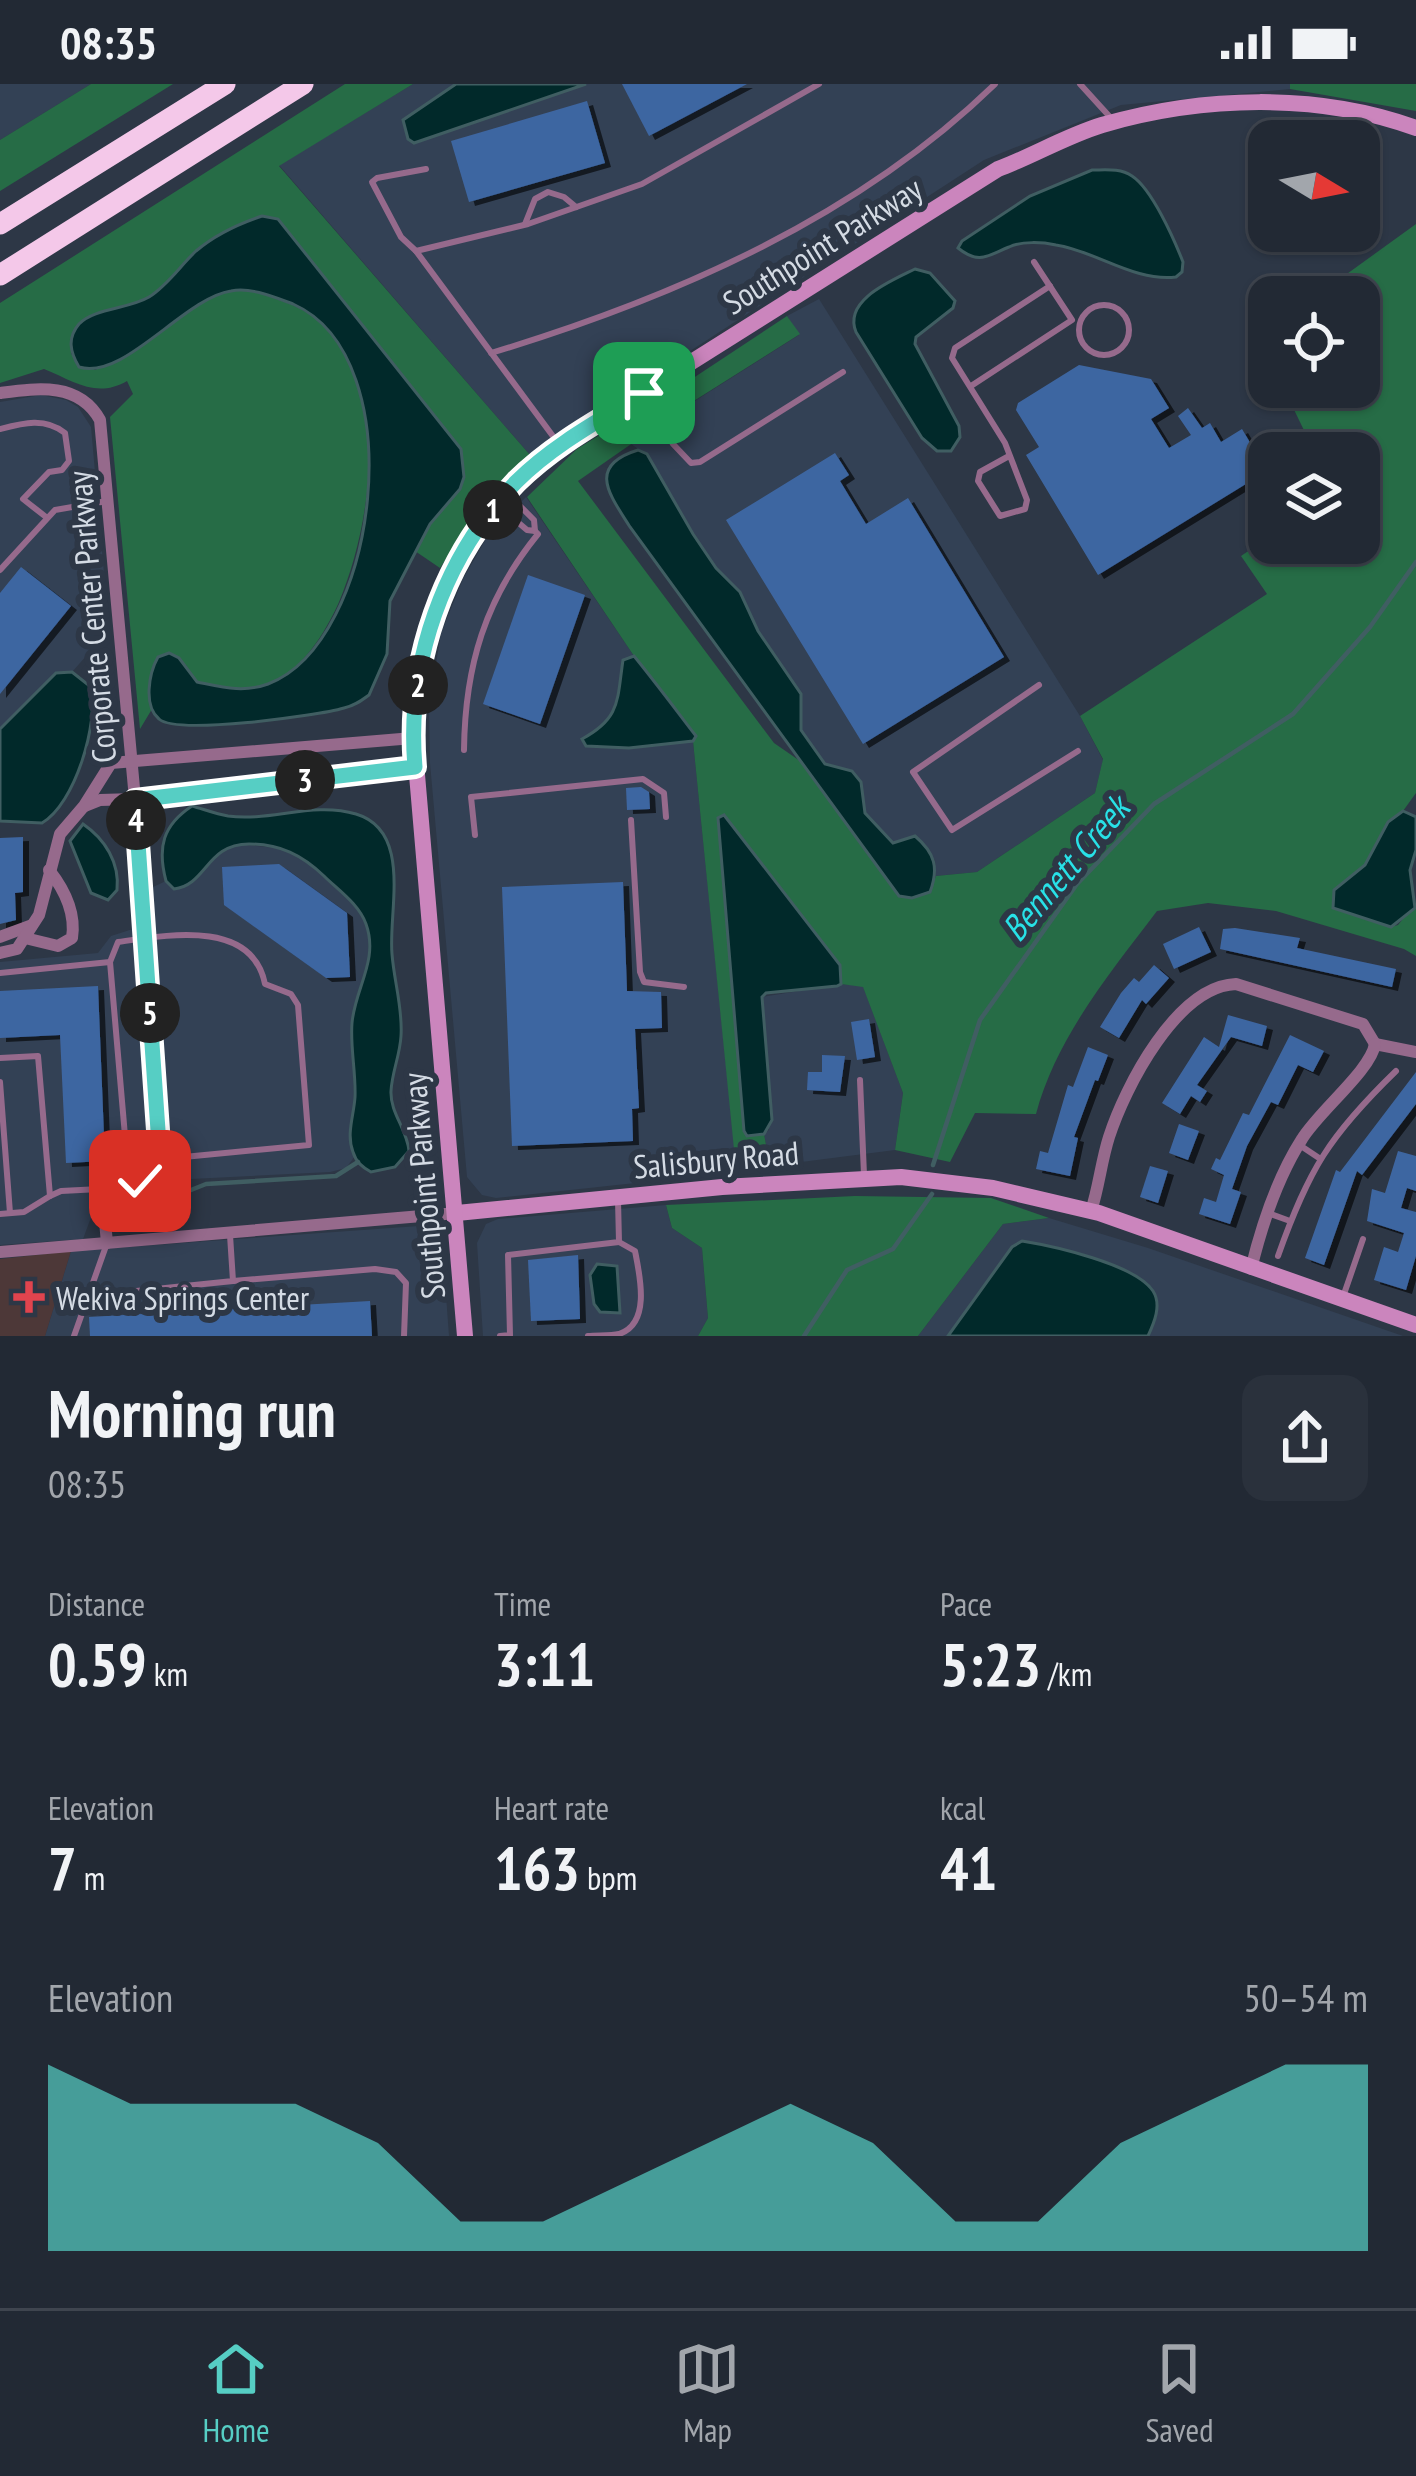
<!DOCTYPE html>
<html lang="en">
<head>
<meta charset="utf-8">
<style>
	body { margin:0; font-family:"PT Sans Narrow",sans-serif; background:#2a313c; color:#f1f3f6; height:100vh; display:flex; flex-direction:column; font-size:45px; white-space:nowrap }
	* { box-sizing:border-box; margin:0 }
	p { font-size:39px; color:#a2a6ac }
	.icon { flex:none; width:66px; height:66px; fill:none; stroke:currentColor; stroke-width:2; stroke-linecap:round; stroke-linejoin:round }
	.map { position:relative; height:1252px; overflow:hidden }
	.details { display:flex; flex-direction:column; background:#222934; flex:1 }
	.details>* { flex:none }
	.needle { width:78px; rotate:100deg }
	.controls { position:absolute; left:1248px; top:36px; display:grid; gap:24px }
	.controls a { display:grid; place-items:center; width:132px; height:132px; border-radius:24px; background:#222934; box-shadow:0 3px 9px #0004,0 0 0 3px #3f454f; font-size:60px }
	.pin { position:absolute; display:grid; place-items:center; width:102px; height:102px; color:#fff; margin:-51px; border-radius:24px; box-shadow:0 6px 18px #0006 }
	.km { position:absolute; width:60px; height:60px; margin:-30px; border-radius:50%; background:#222; color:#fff; font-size:33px; line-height:60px; text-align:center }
	.round { display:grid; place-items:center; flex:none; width:126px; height:126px; border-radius:24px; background:#2a313c }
	.summary { display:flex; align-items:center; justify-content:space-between; height:204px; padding:0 48px }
	h1 { font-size:66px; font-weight:800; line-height:90px }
	.figures { display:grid; grid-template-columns:repeat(3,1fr); gap:18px; height:204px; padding:12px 48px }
	.figures div { display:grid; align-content:center }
	.figures b { font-size:60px; font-weight:800 }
	.figures small { font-size:33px; font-weight:400 }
	.figures p { font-size:33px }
	.chart { height:336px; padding:24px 48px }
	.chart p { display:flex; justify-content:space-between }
	.chart svg { width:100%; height:216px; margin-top:12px; fill:#56cec4; opacity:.7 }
	.status { display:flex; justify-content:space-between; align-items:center; height:84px; padding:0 60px; background:#222934; direction:ltr }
	.status svg { height:33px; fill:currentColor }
	.dock { display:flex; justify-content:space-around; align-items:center; height:168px; border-top:3px solid #3f454f; background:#222934; font-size:33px; color:#a2a6ac }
	.dock a { display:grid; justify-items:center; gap:6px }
	.dock .on { color:#56cec4 }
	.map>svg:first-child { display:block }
	.built { fill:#334155 }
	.medical { fill:#4d3838 }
	.green { fill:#266c46 }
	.water { fill:#01292a; stroke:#405e62; stroke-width:3 }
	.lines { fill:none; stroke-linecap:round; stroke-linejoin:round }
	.stream { stroke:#405e62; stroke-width:4.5 }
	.building { fill:#3e66a1; filter:url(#shadow) }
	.lane { stroke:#966a8c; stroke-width:6 }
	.street { stroke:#966a8c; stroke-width:12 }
	.secondary { stroke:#cb85bd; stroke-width:16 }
	.highway { stroke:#f4c8e9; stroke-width:21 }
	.route-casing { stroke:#fff; stroke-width:24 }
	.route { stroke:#56cec4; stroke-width:15 }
	.health-dot { fill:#e0444e; stroke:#2d3746; stroke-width:4.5 }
	.labels { text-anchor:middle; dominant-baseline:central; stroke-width:12; stroke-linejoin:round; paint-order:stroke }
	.street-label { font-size:33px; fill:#d4dbe4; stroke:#2d3746 }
	.poi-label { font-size:33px; fill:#d4dbe4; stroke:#2d3746; text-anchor:start }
	.water-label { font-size:36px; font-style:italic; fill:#28e1e7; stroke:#2d3746 }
</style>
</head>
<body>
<div class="status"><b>08:35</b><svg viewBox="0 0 49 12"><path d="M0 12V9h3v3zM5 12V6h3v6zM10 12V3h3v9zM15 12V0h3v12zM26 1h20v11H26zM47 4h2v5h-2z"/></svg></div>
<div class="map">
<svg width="1416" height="1252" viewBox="0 0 1416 1252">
	<defs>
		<filter id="shadow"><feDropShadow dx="6" dy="4" stdDeviation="0" flood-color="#0009"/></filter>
	</defs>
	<rect width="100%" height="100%" fill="#2d3746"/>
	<g class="built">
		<path d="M 0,0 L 91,0 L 0,56 Z"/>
		<path d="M 413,0 L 1290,0 L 1290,5 L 1121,21 L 984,76 L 530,371 L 279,81 Z"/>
		<path d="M 819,215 L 1080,632 L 1103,676 L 1095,709 L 977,788 L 936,792 L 935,776 L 905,758 L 893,759 L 865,729 L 860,697 L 852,687 L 825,680 L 801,646 L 802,624 L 758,547 L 740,508 L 716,484 L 693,450 L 647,371 L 631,360 L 646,349 L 637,328 L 660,316 L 671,332 L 799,251 L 787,232 Z"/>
		<path d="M 41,311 L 66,316 L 78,323 L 91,343 L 109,546 L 72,588 L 56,590 L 0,645 L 0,318 Z"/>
		<path d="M 526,413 L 634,572 L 623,577 L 615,627 L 604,643 L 583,655 L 629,664 L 693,657 L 737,1088 L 496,1114 L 482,1111 L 467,1093 L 430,679 L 429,623 L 441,549 L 463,495 L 487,453 Z"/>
		<path d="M 237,760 L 286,765 L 307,775 L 361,828 L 368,844 L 369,884 L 352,939 L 355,1072 L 346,1084 L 330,1088 L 171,1096 L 151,804 L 166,797 L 174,805 L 196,795 L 209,776 Z"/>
		<path d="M 136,844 L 152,1071 L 136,1089 L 103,1101 L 83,1155 L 0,1161 L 0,878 L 98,869 L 111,852 Z"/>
		<path d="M 841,900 L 863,902 L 903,1009 L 895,1066 L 770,1082 L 764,1050 L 769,1046 L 762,913 Z"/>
		<path d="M 666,1121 L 672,1144 L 702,1164 L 708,1234 L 698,1252 L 483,1252 L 477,1159 L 486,1140 L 498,1135 Z"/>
		<path d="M 1049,1134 L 1148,1164 L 1403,1252 L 918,1252 L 1003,1140 Z"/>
		<path d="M 419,1142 L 430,1144 L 442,1157 L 449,1252 L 45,1252 L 71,1167 Z"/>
	</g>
	<path class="medical" d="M 71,1167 L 45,1252 L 0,1252 L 0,1175 Z"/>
	<g class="green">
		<path d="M 91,0 L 173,0 L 0,107 L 0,56 Z"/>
		<path d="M 345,0 L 413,0 L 279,82 L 530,371 L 490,409 L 440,484 L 415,467 L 430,440 L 460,405 L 278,135 L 170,196 L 148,213 L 122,225 L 88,233 L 77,242 L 71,255 L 71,270 L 95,286 C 139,268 187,215 229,207 C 248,203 265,211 282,217 C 400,256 376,430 339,518 C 325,549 302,587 269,600 C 243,609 222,603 196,598 L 186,581 L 149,600 L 152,625 L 140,645 L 110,333 L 133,310 L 127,297 C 96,315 74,297 44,285 L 0,299 L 0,219 Z"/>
		<path d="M 1290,0 L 1416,0 L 1416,27 L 1290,5 Z"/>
		<path d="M 1416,140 L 1416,709 L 1403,727 L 1388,738 L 1365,781 L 1334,806 L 1391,843 L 1398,841 L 1416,819 L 1416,872 L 1404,865 L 1276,827 L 1208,819 L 1157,827 C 1110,889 1056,954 1036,1030 L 975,1029 L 950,1078 L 895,1066 L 903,1009 L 863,903 L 841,900 L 840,880 L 724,732 L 718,735 L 744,1047 L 748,1052 L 764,1050 L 770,1082 L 735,1075 L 693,657 L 696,652 L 634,572 L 527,413 L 577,365 L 637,328 L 647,349 L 578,397 L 774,659 L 803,679 L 899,812 L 930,808 L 936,792 L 977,788 L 1095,709 L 1103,675 L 1080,632 L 1267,510 L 1241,472 L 1269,453 L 1269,459 L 1359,459 L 1359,369 L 1315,369 L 1283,303 L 1359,303 L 1359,213 L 1315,213 Z"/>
		<path d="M 787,232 L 800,250 L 670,332 L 660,316 Z"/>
		<path d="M 855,1112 L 991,1114 L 1049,1134 L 1003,1140 L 918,1252 L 698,1252 L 708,1234 L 702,1164 L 672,1144 L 666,1121 Z"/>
	</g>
	<g class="water">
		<path d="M 456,0 L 586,0 L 414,59 L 408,55 L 403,36 Z"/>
		<path d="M 1092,86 C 1106,86 1120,84 1132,92 C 1152,105 1174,155 1183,178 L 1182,188 L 1176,193 C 1134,198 1096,167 1056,161 C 1042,158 1022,157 1009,163 C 987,172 979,181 958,164 L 962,157 L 1030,112 Z"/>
		<path d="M 262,132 L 278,135 L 461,365 L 464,393 L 460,405 L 430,440 L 390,517 L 387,570 L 369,611 C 361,617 354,622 344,624 C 317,632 176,651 159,635 C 143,622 149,589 158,573 L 169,569 L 179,574 L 197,598 C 222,603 243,609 268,600 C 378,559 415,274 293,220 C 274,213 251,203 231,207 C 184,214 124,297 79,283 C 70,268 67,254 79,240 C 94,224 129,225 149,213 C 168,201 180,182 196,167 C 216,150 238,140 262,132 Z"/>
		<path d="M 915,185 L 930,189 L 955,217 L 953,224 L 916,253 L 915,260 L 959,342 L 960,353 L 951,367 L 937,367 L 922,354 L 856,248 C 843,216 891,197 915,185 Z"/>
		<path d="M 638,366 L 647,370 L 693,450 L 716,484 L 740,508 L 758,547 L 801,610 L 801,646 L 825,680 L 852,687 L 861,698 L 865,729 L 893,759 L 915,752 C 935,769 939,784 930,808 L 912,814 L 899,812 L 630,443 C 610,411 586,382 638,366 Z"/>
		<path d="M 634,572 C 656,599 676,626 696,652 L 693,657 L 629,664 L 586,662 L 582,655 C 621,634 617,616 623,576 Z"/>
		<path d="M 72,588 L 91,603 C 99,639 75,720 42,739 L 0,737 L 0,645 L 56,589 Z"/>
		<path d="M 192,722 C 203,725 216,730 228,732 C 270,738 313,717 356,730 C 413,747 388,828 392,870 C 394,897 403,925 401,952 C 400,971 392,988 391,1007 C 390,1029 407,1045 409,1067 L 395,1083 L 371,1088 C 362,1083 356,1078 353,1068 C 346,1050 354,1031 355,1013 C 356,988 350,963 352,939 C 355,904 379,876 366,840 C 359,820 338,806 324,792 C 302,771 280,760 249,760 C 206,760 207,801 174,805 L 166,797 C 157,763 163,741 192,722 Z"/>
		<path d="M 1403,727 L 1416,733 L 1416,766 L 1410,786 L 1415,824 L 1391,843 L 1333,824 L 1334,806 L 1365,781 L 1388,738 Z"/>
		<path d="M 724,731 L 840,881 L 841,900 L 837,902 L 766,909 L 762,913 L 772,1036 L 764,1050 L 747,1052 L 744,1047 L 718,734 Z"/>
		<path d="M 83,740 C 105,755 120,779 117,806 L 108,816 L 91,809 L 70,757 Z"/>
		<path d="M 1022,1157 C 1053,1162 1135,1180 1153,1207 C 1162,1221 1154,1239 1148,1252 L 948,1252 L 1012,1163 Z"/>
		<path d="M 597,1180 L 617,1182 L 620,1229 L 600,1228 L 594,1220 L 590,1191 Z"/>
	</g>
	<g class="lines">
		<g class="stream">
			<path d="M 933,1081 L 980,936 L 1077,800 L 1154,720 L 1293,630 L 1370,543 L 1416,478"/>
			<path d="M 171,1114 L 206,1100 L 336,1092 L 358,1078"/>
			<path d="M 804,1252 L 847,1186 L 893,1165 L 932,1110"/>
		</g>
	</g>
	<g class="building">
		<path d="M 622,0 L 747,0 L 649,52 Z"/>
		<path d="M 587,17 L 605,79 L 469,118 L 451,57 Z"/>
		<path d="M 1079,281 L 1151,295 L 1169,324 L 1151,335 L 1169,364 L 1191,351 L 1178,332 L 1188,324 L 1202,344 L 1210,339 L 1221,358 L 1242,345 L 1267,387 L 1098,491 L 1026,371 L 1039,363 L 1016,326 L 1018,319 Z"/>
		<path d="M 835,369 L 849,391 L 840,397 L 866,440 L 908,414 L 1004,573 L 863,660 L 726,436 Z"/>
		<path d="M 21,483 L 71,522 L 0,610 L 0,509 Z"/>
		<path d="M 528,491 L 585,511 L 540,640 L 483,620 Z"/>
		<path d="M 641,703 L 649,708 L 650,725 L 627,726 L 626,704 Z"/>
		<path d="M 23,753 L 23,808 L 15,809 L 16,836 L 0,840 L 0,754 Z"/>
		<path d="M 279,780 L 347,829 L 350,893 L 326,894 L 224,821 L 222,783 Z"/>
		<path d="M 623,798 L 627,907 L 661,908 L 662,944 L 635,945 L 639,1024 L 632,1025 L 633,1057 L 512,1062 L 502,803 Z"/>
		<path d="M 1199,843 L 1211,868 L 1174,885 L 1163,860 Z"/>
		<path d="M 1235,844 L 1300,854 L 1297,864 L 1396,885 L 1392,903 L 1220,865 L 1223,845 Z"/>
		<path d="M 1154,881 L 1169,894 L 1146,920 L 1142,916 L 1119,954 L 1100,943 L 1121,909 L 1134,894 L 1139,898 Z"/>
		<path d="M 98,902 L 105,1077 L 66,1079 L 60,951 L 0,954 L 0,907 Z"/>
		<path d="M 1228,931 L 1267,942 L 1262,962 L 1231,953 L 1197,1001 L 1207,1007 L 1200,1018 L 1191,1012 L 1180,1030 L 1162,1019 L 1204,953 L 1219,963 Z"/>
		<path d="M 869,935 L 875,973 L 857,976 L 851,938 Z"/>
		<path d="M 1290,951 L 1324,967 L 1313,988 L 1298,981 L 1278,1021 L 1271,1018 L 1247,1062 L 1232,1105 L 1241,1108 L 1230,1140 L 1199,1130 L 1204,1114 L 1216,1118 L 1224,1091 L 1211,1085 L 1216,1074 L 1220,1076 L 1243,1029 L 1249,1031 Z"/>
		<path d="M 1088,963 L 1108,971 L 1098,997 L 1095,996 L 1074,1053 L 1078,1054 L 1070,1092 L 1036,1085 L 1040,1067 L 1048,1069 L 1068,1001 L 1073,1003 Z"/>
		<path d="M 822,971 L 845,972 L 840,1008 L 807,1006 L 808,988 L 822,988 Z"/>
		<path d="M 1416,988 L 1416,1020 L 1362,1091 L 1357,1087 L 1324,1181 L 1305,1174 L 1336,1086 L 1340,1088 Z"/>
		<path d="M 1179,1040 L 1199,1047 L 1188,1076 L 1169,1069 Z"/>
		<path d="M 1398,1067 L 1416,1072 L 1416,1107 L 1407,1104 L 1401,1124 L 1416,1128 L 1416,1172 L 1406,1206 L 1374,1196 L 1384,1163 L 1398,1168 L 1404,1149 L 1367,1137 L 1372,1105 L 1385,1109 Z"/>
		<path d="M 1150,1082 L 1168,1087 L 1158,1119 L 1140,1113 Z"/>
		<path d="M 578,1171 L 580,1235 L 531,1237 L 528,1176 Z"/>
		<path d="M 370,1217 L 372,1252 L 90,1252 L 89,1233 Z"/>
	</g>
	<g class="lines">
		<g class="lane">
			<path d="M 1080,0 L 1110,33"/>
			<path d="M 525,140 L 535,115 L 548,108 L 564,113 L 576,123"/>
			<path d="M 416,167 L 401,153 L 372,98 L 377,94 L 426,85"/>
			<circle cx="1104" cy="246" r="25"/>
			<path d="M 491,269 C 673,214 857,134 995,0"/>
			<path d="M 971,302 L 1072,236 L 1034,178"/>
			<path d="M 645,312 L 673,360 L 691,379 L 700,378 L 843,288"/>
			<path d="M 0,345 C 23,339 45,333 65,349 L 69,377 L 62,386 L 49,388 L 23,415 L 46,433"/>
			<path d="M 558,359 L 416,167 L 528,140 L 642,100 L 819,0"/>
			<path d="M 1009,372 L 980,388 L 978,397 L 1000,432 L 1025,425 L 1027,416 L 1005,359 L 952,274 L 955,264 L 1050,202"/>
			<path d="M 505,416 L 517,419 L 534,436 L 535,447 L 527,446 L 507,429 L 509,419"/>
			<path d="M 0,486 L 55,426 L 107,417"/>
			<path d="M 1039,601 L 913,688 L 952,746 L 1078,667"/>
			<path d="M 464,666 C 465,582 485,515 538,450 L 535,447"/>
			<path d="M 631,736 L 640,888 L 644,898 L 684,903"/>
			<path d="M 475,751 L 471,713 L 643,695 L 664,709 L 666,733"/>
			<path d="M 110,878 L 127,1075 L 138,1093"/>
			<path d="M 0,889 L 110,878 L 118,858 C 167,851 252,835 265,900 L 291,910 L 298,921 L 309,1061 L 163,1075"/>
			<path d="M 0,974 L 38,972 L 50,1112 L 24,1128 L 0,1130"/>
			<path d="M 860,996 L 864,1091"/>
			<path d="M 0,998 L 10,1129"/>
			<path d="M 1298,1060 L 1319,1074"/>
			<path d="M 50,1112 L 61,1107 L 100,1105"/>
			<path d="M 1268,1129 L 1290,1137"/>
			<path d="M 1278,1172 C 1309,1085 1329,1052 1396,987"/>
			<path d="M 233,1197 L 375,1185 L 396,1188 L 406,1199 L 404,1252"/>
			<path d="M 88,1212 L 233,1197 L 230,1151"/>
			<path d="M 1343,1213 L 1363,1155"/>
			<path d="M 74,1252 L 106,1162"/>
			<path d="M 500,1252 L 510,1251 L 508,1171 L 619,1158 L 618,1116"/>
			<path d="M 588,1252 C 597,1251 610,1252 619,1250 C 651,1240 640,1192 635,1167 L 619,1158"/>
		</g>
		<g class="street">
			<path d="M 0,309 C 38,304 79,298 100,336 L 135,715 L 160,1075 L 131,1102 L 102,1105 L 107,1159"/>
			<path d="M 85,722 L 100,716 L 135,715 L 415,683"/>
			<path d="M 0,853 L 32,841"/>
			<path d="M 25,854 L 58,862 L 72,854 C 76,829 64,805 49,786"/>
			<path d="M 0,869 L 17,865 L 39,831 L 60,750 L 84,722 L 111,679 L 413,654"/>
			<path d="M 1375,960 L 1416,968"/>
			<path d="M 1091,1127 C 1099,1103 1101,1078 1109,1053 C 1125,1003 1177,902 1236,900 L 1363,940 L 1375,960"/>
			<path d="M 0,1168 L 457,1129"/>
			<path d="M 1251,1185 C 1262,1140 1277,1094 1302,1055 C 1319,1027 1371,986 1375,960"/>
		</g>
		<g class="secondary">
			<path d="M 457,1129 L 722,1103 L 901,1093 L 993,1104 L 1099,1129 L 1416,1241"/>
			<path d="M 465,1252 L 413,644 C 425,520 466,434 566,357 L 998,85 C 1033,72 1066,52 1102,41 C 1202,12 1317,8 1416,44"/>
		</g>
		<g class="highway">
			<path d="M 0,140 L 225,0"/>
			<path d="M 0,191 L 303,0"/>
		</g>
	</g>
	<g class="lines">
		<defs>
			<path id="route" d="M 140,1097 L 160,1075 L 135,716 L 415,683 C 406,580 443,473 516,398 C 553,361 600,336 644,309"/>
		</defs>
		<use href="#route" class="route-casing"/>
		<use href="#route" class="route"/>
	</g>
	<path class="health-dot" d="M23 1195h12v12h12v12h-12v12h-12v-12h-12v-12h12z"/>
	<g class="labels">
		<g class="street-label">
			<text transform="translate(822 161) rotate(-32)">Southpoint Parkway</text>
			<text transform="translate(91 533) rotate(-95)">Corporate Center Parkway</text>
			<text transform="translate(716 1075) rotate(-5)">Salisbury Road</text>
			<text transform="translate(423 1102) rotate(-95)">Southpoint Parkway</text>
		</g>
		<g class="poi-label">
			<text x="56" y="1213">Wekiva Springs Center</text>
		</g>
		<g class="water-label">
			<text transform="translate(1065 784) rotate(-50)">Bennett Creek</text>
		</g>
	</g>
</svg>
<div class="controls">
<a><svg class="needle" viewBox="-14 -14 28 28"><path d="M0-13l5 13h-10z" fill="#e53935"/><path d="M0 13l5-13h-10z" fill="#a2a6ac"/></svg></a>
<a><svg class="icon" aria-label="locate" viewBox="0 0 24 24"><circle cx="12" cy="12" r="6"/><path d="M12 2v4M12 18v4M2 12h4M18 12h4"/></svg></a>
<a><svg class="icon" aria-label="layers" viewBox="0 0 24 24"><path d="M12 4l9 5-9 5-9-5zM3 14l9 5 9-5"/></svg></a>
</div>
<div class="pin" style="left:644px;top:309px;background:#1e9e55"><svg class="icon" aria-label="arrive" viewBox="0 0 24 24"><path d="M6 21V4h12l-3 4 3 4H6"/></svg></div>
<div class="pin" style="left:140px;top:1097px;background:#d93025"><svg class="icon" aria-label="check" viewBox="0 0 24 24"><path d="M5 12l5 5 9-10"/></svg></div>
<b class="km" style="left:493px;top:426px">1</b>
<b class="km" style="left:418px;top:601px">2</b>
<b class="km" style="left:305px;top:696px">3</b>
<b class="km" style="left:136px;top:736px">4</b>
<b class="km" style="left:150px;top:929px">5</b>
</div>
<section class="details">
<div class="summary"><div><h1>Morning run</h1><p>08:35</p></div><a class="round"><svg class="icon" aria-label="share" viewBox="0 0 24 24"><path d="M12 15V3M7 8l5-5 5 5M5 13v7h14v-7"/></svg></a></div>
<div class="figures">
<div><p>Distance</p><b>0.59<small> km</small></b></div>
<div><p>Time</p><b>3:11</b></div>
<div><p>Pace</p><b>5:23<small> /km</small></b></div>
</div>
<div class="figures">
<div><p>Elevation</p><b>7<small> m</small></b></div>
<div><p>Heart rate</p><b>163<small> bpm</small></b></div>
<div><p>kcal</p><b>41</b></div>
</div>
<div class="chart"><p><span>Elevation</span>50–54 m</p>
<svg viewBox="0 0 160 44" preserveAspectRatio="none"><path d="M0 44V6L10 14L20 14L30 14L40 22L50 38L60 38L70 30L80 22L90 14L100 22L110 38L120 38L130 22L140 14L150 6L160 6V44z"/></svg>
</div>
</section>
<nav class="dock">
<a class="on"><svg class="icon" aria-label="home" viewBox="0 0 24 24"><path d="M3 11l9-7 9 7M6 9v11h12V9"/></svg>Home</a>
<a><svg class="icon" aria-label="map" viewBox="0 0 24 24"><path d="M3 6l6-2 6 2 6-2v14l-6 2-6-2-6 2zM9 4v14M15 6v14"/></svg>Map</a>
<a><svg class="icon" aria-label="saved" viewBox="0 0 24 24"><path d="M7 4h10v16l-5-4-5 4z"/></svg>Saved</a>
</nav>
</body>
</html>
